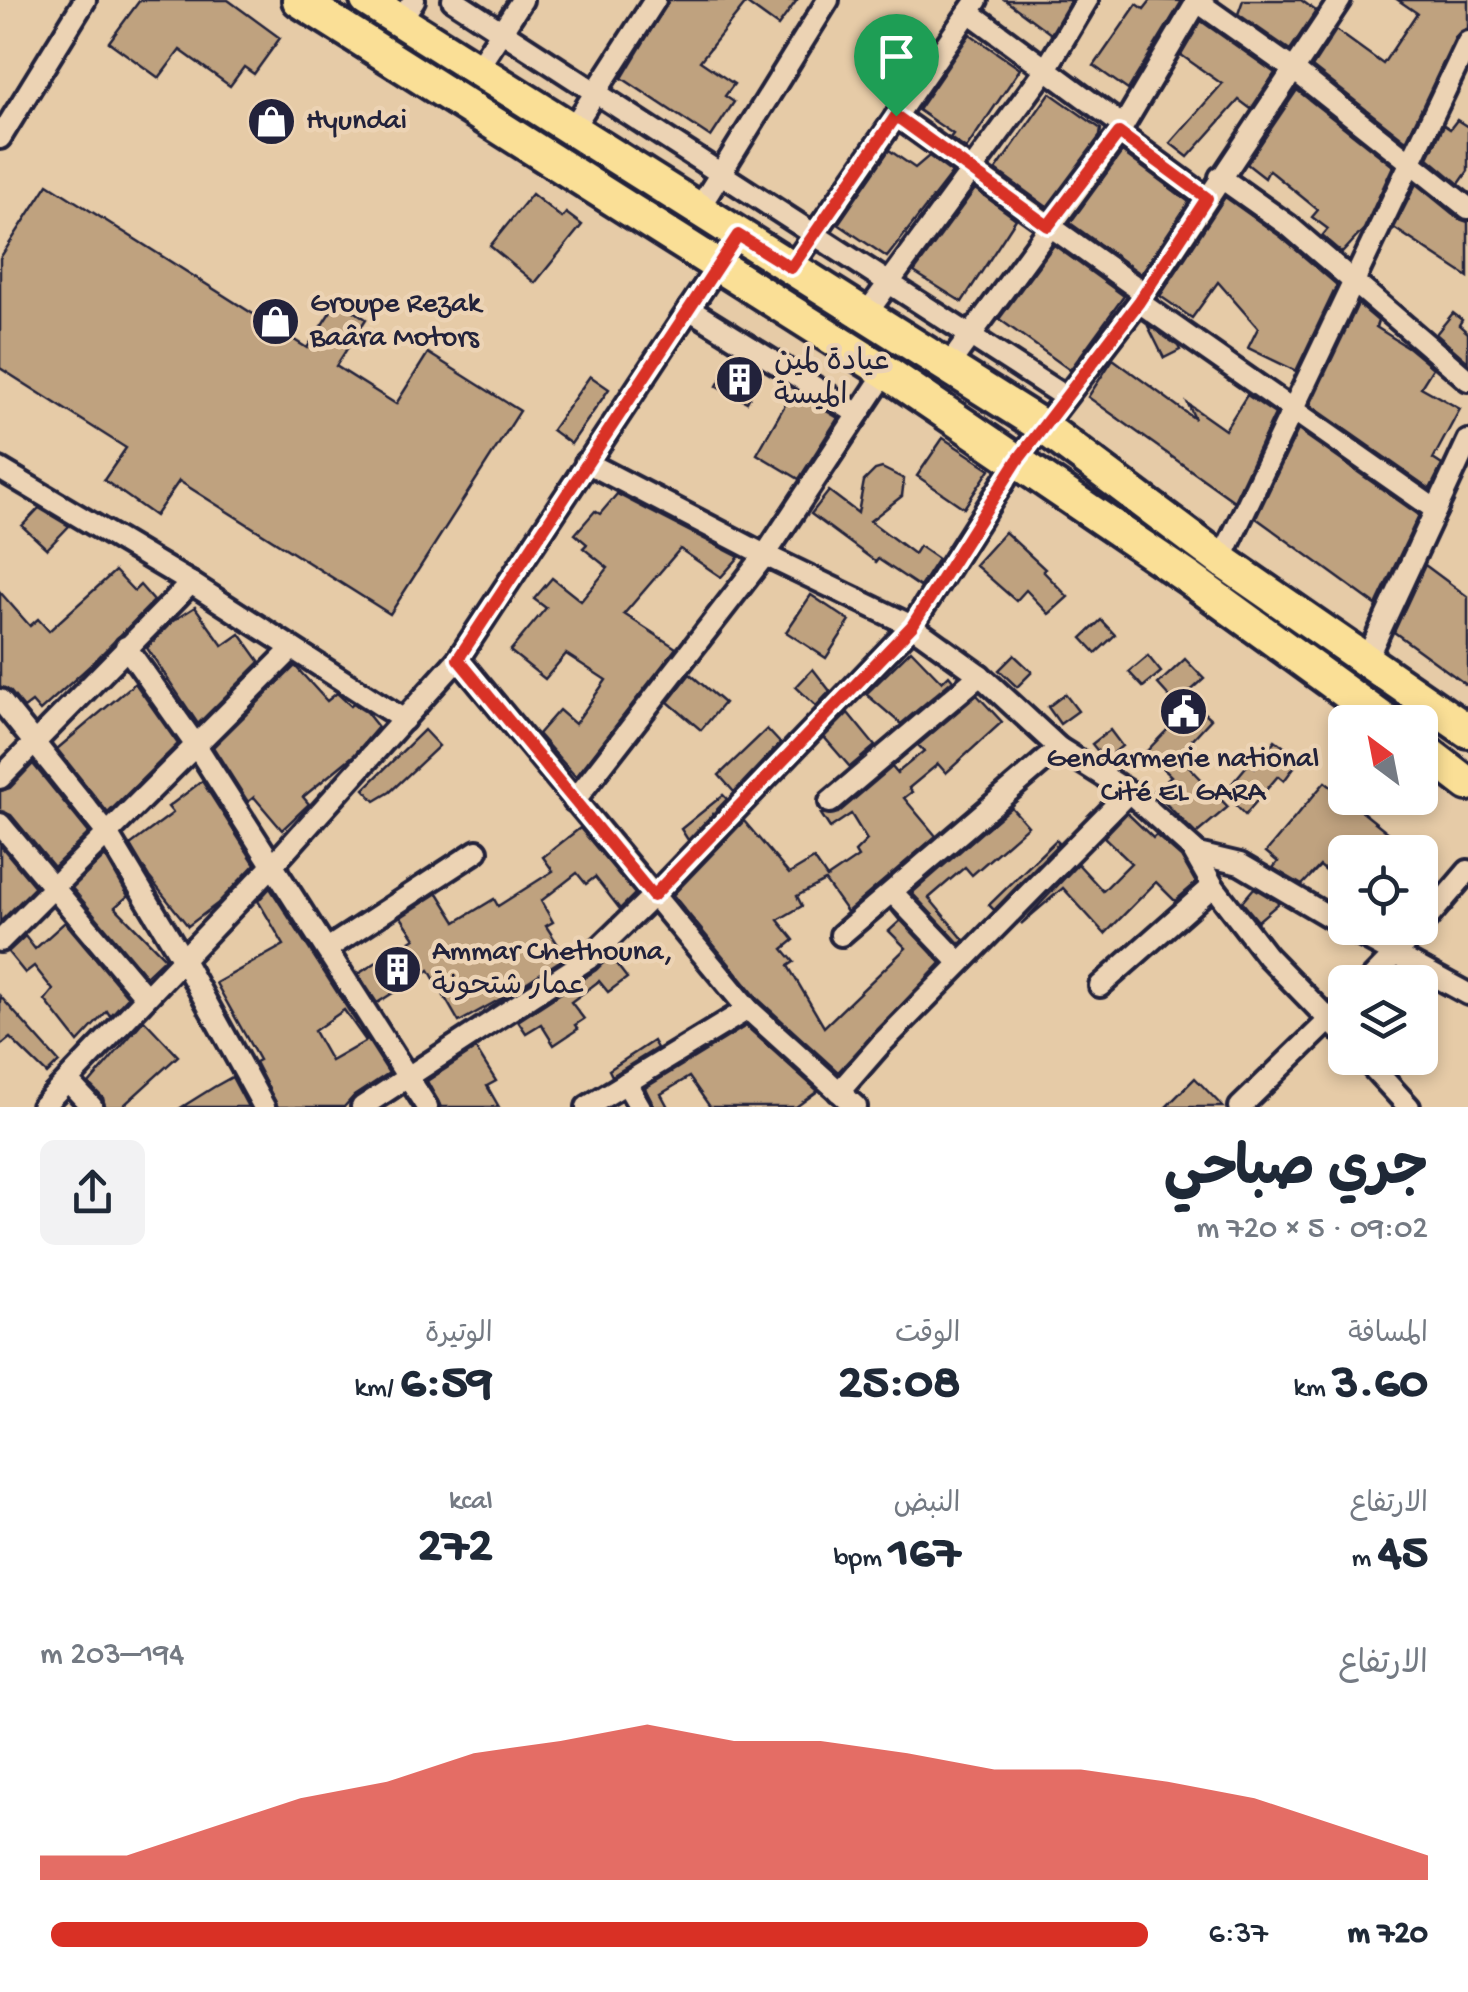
<!DOCTYPE html>
<html lang="ar">
<head>
<meta charset="utf-8">
<style>
	body { margin:0; font-family:"Gochi Hand","Playpen Sans Arabic",sans-serif; background:#f2f2f3; color:#1f2937; direction:rtl; height:100vh; display:flex; flex-direction:column; font-size:38px; white-space:nowrap }
	* { box-sizing:border-box; margin:0 }
	p { font-size:32px; color:#747a83 }
	.icon { flex:none; width:55px; height:55px; fill:none; stroke:currentColor; stroke-width:2; stroke-linecap:round; stroke-linejoin:round }
	.map { position:relative; height:1107px; overflow:hidden; direction:ltr }
	.panel { display:flex; flex-direction:column; background:#fff; flex:1 }
	.panel>* { flex:none }
	.needle { width:65px; rotate:328deg }
	.tools { position:absolute; left:1328px; top:705px; display:grid; gap:20px }
	.tools a { display:grid; place-items:center; width:110px; height:110px; border-radius:15px; background:#fff; box-shadow:0 5px 15px #0003; font-size:50px }
	.pin { position:absolute; display:grid; place-items:center; width:85px; height:85px; color:#fff; margin:-102px -42px; border-radius:50% 50% 50% 0; rotate:-45deg; box-shadow:0 0 10px #0007 }
	.pin .icon { rotate:45deg }
	.round { display:grid; place-items:center; flex:none; width:105px; height:105px; border-radius:15px; background:#f2f2f3 }
	.overview { display:flex; align-items:center; justify-content:space-between; height:170px; padding:0 40px }
	h1 { font-size:55px; font-weight:700; line-height:75px }
	.stats { display:grid; grid-template-columns:repeat(3,1fr); gap:15px; height:170px; padding:10px 40px }
	.stats div { display:grid; align-content:center }
	.stats b { font-size:50px; font-weight:700 }
	.stats small { font-size:28px; font-weight:400 }
	.stats p { font-size:28px }
	.chart { height:280px; padding:20px 40px }
	.chart p { display:flex; justify-content:space-between }
	.chart svg { width:100%; height:180px; margin-top:10px; fill:#d93025; opacity:.7 }
	ul { padding:0 40px; list-style:none; font-size:32px }
	li { display:grid; grid-template-columns:160px 120px 1fr; align-items:center; height:75px }
	li i { height:25px; border-radius:12px; background:#d93025 }
	.map>svg:first-child { display:block }
	.building { fill:#bfa27f; stroke:#22223b; stroke-width:2.5; fill-rule:evenodd }
	.lines { fill:none; stroke-linecap:round; stroke-linejoin:round }
	.minor-casing { stroke:#22223b; stroke-width:28 }
	.primary-casing { stroke:#22223b; stroke-width:40 }
	.minor { stroke:#ecd3b4; stroke-width:20 }
	.primary { stroke:#fadf96; stroke-width:32 }
	.route-casing { stroke:#fff; stroke-width:20 }
	.route { stroke:#d93025; stroke-width:12 }
	.labels { text-anchor:middle; dominant-baseline:central; stroke-width:9; stroke-linejoin:round; paint-order:stroke }
	.poi-label { font-size:30px; fill:#22223b; stroke:#ecd3b4; text-anchor:start }
</style>
</head>
<body>
<div class="map">
<svg width="1468" height="1107" viewBox="0 0 1468 1107">
	<rect width="100%" height="100%" fill="#e6cba7"/>
	<filter id="ink" filterUnits="userSpaceOnUse"><feTurbulence type="fractalNoise" baseFrequency=".01" numOctaves="2"/><feDisplacementMap in="SourceGraphic" scale="20" xChannelSelector="R" yChannelSelector="G"/><feConvolveMatrix kernelMatrix="1 2 1 2 8 2 1 2 1" color-interpolation-filters="sRGB"/></filter>
	<g filter="url(#ink)">
		<g class="building">
			<path d="M 140,0 L 228,0 L 280,38 L 254,74 L 244,67 L 230,86 L 180,50 L 159,78 L 109,42 Z"/>
			<path d="M 669,0 L 797,0 L 778,26 L 746,3 L 700,61 L 734,84 L 725,96 L 734,102 L 711,137 L 622,78 Z"/>
			<path d="M 1005,0 L 1071,0 L 1051,34 Z"/>
			<path d="M 1151,0 L 1182,1 L 1128,90 L 1094,66 L 1137,4 L 1144,9 Z"/>
			<path d="M 1243,0 L 1301,0 L 1316,11 L 1290,50 L 1238,14 Z"/>
			<path d="M 1398,0 L 1468,0 L 1468,28 L 1456,36 L 1406,141 L 1312,67 L 1336,30 L 1383,64 L 1417,13 Z"/>
			<path d="M 1201,21 L 1275,73 L 1251,109 L 1239,100 L 1188,157 L 1170,143 L 1222,84 L 1181,55 Z"/>
			<path d="M 970,34 L 1020,69 L 966,149 L 950,138 L 953,134 L 918,110 Z"/>
			<path d="M 1297,90 L 1393,166 L 1364,229 L 1342,253 L 1322,236 L 1328,229 L 1312,217 L 1318,210 L 1269,170 L 1265,178 L 1247,164 Z"/>
			<path d="M 1050,93 L 1101,129 L 1100,136 L 1047,207 L 996,170 Z"/>
			<path d="M 1457,120 L 1468,127 L 1468,171 L 1459,184 L 1428,158 L 1444,125 L 1450,129 Z"/>
			<path d="M 889,150 L 915,168 L 929,156 L 952,173 L 887,257 L 838,224 Z"/>
			<path d="M 1122,152 L 1189,202 L 1141,274 L 1070,223 Z"/>
			<path d="M 48,184 L 307,348 L 338,300 L 366,319 L 336,366 L 396,404 L 428,353 L 520,411 L 390,614 L 179,481 L 155,516 L 104,480 L 126,448 L 0,368 L 0,258 Z"/>
			<path d="M 1416,184 L 1459,219 L 1468,222 L 1468,277 L 1394,228 Z"/>
			<path d="M 975,189 L 1016,219 L 962,302 L 914,272 Z"/>
			<path d="M 532,194 L 562,218 L 566,213 L 582,225 L 535,283 L 490,246 Z"/>
			<path d="M 1225,197 L 1281,237 L 1337,285 L 1296,371 L 1248,348 L 1258,328 L 1218,282 L 1192,318 L 1160,296 Z"/>
			<path d="M 1054,245 L 1124,296 L 1070,370 L 999,319 Z"/>
			<path d="M 1358,304 L 1378,321 L 1376,327 L 1409,348 L 1433,368 L 1421,387 L 1460,409 L 1433,459 L 1442,465 L 1430,489 L 1310,405 Z"/>
			<path d="M 1453,313 L 1462,320 L 1459,325 L 1468,333 L 1468,362 L 1436,334 Z"/>
			<path d="M 1147,324 L 1178,346 L 1180,350 L 1164,358 Z"/>
			<path d="M 732,359 L 762,374 L 747,402 L 717,386 Z"/>
			<path d="M 1113,359 L 1195,419 L 1188,404 L 1225,430 L 1247,395 L 1275,414 L 1234,501 L 1088,397 Z"/>
			<path d="M 590,376 L 609,389 L 571,444 L 552,430 Z"/>
			<path d="M 793,391 L 838,418 L 799,479 L 757,454 Z"/>
			<path d="M 1298,430 L 1419,515 L 1376,605 L 1256,518 Z"/>
			<path d="M 943,438 L 990,469 L 964,508 L 917,476 Z"/>
			<path d="M 882,468 L 904,479 L 902,496 L 870,521 L 914,554 L 919,546 L 938,559 L 920,587 L 878,559 L 876,562 L 811,514 L 829,491 L 858,513 L 864,481 L 875,470 Z"/>
			<path d="M 617,494 L 739,557 L 721,577 L 680,549 L 624,614 L 676,648 L 576,777 L 538,734 L 559,710 L 575,724 L 606,680 L 566,654 L 545,679 L 510,651 L 546,608 L 534,599 L 552,578 L 581,601 L 608,568 L 583,548 L 587,544 L 575,534 L 595,511 L 600,514 Z"/>
			<path d="M 39,508 L 69,526 L 47,549 L 22,526 Z"/>
			<path d="M 1005,532 L 1045,569 L 1043,571 L 1068,597 L 1049,614 L 1026,590 L 1016,601 L 975,565 Z"/>
			<path d="M 1425,565 L 1468,597 L 1468,686 L 1394,632 Z"/>
			<path d="M 115,571 L 134,591 L 140,585 L 154,601 L 94,662 L 40,711 L 32,702 L 24,708 L 10,691 L 0,686 L 0,592 L 30,626 L 38,619 L 49,631 Z"/>
			<path d="M 811,595 L 850,621 L 826,658 L 786,632 Z"/>
			<path d="M 195,607 L 223,646 L 240,634 L 260,662 L 198,724 L 147,648 L 173,621 Z"/>
			<path d="M 1101,620 L 1115,635 L 1096,653 L 1082,638 Z"/>
			<path d="M 911,650 L 942,682 L 949,675 L 953,680 L 901,724 L 866,694 Z"/>
			<path d="M 1014,655 L 1032,672 L 1017,687 L 999,670 Z"/>
			<path d="M 1148,656 L 1161,672 L 1143,687 L 1129,672 Z"/>
			<path d="M 1185,659 L 1204,679 L 1176,704 L 1158,684 Z"/>
			<path d="M 295,666 L 327,701 L 337,693 L 351,706 L 353,704 L 366,712 L 378,727 L 354,755 L 303,797 L 309,804 L 282,830 L 254,797 L 248,802 L 213,747 Z"/>
			<path d="M 813,669 L 830,691 L 816,706 L 796,687 Z"/>
			<path d="M 690,674 L 724,703 L 701,730 L 668,702 Z"/>
			<path d="M 135,683 L 178,744 L 108,813 L 57,749 Z"/>
			<path d="M 1065,694 L 1078,711 L 1060,724 L 1048,707 Z"/>
			<path d="M 977,695 L 1002,722 L 946,773 L 938,764 L 909,788 L 912,792 L 904,798 L 936,836 L 847,912 L 825,881 L 797,896 L 802,906 L 778,920 L 794,940 L 783,949 L 794,962 L 788,966 L 824,1027 L 906,948 L 889,931 L 900,921 L 891,910 L 941,963 L 838,1072 L 758,999 L 673,895 L 744,821 L 789,874 L 814,859 L 827,878 L 858,857 L 855,852 L 867,840 L 851,814 L 830,828 L 821,814 L 838,813 L 892,767 L 897,773 L 924,751 L 918,745 Z"/>
			<path d="M 1193,703 L 1211,719 L 1178,755 L 1228,807 L 1196,834 L 1153,791 L 1171,776 L 1146,752 Z"/>
			<path d="M 848,713 L 875,746 L 850,767 L 824,737 Z"/>
			<path d="M 767,729 L 780,743 L 734,792 L 719,775 Z"/>
			<path d="M 424,730 L 439,746 L 390,792 L 375,801 L 364,789 Z"/>
			<path d="M 1110,730 L 1122,746 L 1105,760 L 1092,744 Z"/>
			<path d="M 1275,740 L 1300,759 L 1284,781 L 1278,776 L 1245,815 L 1224,793 L 1250,762 L 1255,767 Z"/>
			<path d="M 33,764 L 89,833 L 54,867 L 11,815 L 0,811 L 0,791 L 10,788 Z"/>
			<path d="M 202,781 L 255,864 L 217,904 L 188,926 L 149,877 L 130,845 L 173,813 L 168,807 Z"/>
			<path d="M 1325,782 L 1395,838 L 1383,852 L 1345,852 L 1345,887 L 1320,866 L 1302,885 L 1273,868 L 1278,862 L 1266,852 Z"/>
			<path d="M 723,795 L 727,799 L 688,840 L 681,829 Z"/>
			<path d="M 1011,807 L 1028,826 L 972,875 L 965,867 L 929,898 L 964,940 L 960,944 L 912,893 Z"/>
			<path d="M 1127,813 L 1153,838 L 1156,835 L 1181,857 L 1196,883 L 1175,901 L 1156,882 L 1105,934 L 1063,888 L 1021,924 L 1078,864 L 1103,891 L 1131,863 L 1104,837 Z"/>
			<path d="M 580,828 L 635,894 L 620,909 L 595,877 L 586,884 L 577,873 L 541,901 L 553,922 L 546,926 L 566,957 L 504,997 L 459,1022 L 429,970 L 377,1003 L 358,974 L 415,938 L 401,917 L 438,893 L 456,922 L 494,899 L 498,906 L 553,871 L 543,857 Z"/>
			<path d="M 1056,840 L 1059,843 L 994,910 L 989,905 Z"/>
			<path d="M 0,845 L 35,887 L 0,922 Z"/>
			<path d="M 105,856 L 128,896 L 115,907 L 165,958 L 146,976 L 72,888 Z"/>
			<path d="M 270,888 L 389,1073 L 354,1096 L 344,1107 L 278,1107 L 255,1062 L 259,1060 L 216,983 L 284,945 L 258,901 ZM 344,1010 L 366,1041 L 331,1061 L 314,1031 Z"/>
			<path d="M 1254,888 L 1279,903 L 1258,921 L 1242,902 Z"/>
			<path d="M 65,922 L 128,997 L 110,1016 L 107,1011 L 78,1042 L 45,1000 L 53,990 L 34,966 L 25,973 L 8,952 L 25,936 L 35,949 Z"/>
			<path d="M 610,956 L 627,978 L 608,992 L 599,981 L 571,1002 L 584,1019 L 575,1025 L 578,1029 L 554,1045 L 541,1024 L 526,1033 L 518,1021 L 596,970 Z"/>
			<path d="M 0,996 L 59,1062 L 47,1074 L 10,1038 L 0,1046 Z"/>
			<path d="M 144,1020 L 178,1056 L 122,1107 L 105,1107 L 103,1098 L 89,1084 Z"/>
			<path d="M 746,1026 L 818,1091 L 796,1107 L 710,1107 L 689,1077 L 661,1094 L 668,1107 L 654,1107 L 645,1088 Z"/>
			<path d="M 653,1041 L 657,1048 L 612,1076 L 609,1070 Z"/>
			<path d="M 476,1049 L 496,1081 L 487,1086 L 499,1107 L 441,1107 L 427,1081 Z"/>
			<path d="M 232,1077 L 248,1107 L 182,1107 L 214,1087 Z"/>
			<path d="M 1195,1078 L 1223,1107 L 1166,1107 Z"/>
		</g>
		<g class="lines">
			<defs>
				<g id="minor">
					<path d="M 453,0 L 1065,397"/>
					<path d="M 1195,0 L 1294,70 L 1468,208"/>
					<path d="M 969,12 L 1123,126"/>
					<path d="M 400,21 L 414,0"/>
					<path d="M 477,69 L 522,0"/>
					<path d="M 896,116 L 1144,293"/>
					<path d="M 572,129 L 655,0"/>
					<path d="M 1119,133 L 1207,198"/>
					<path d="M 0,138 L 85,0"/>
					<path d="M 1220,177 L 1289,226 L 1468,380"/>
					<path d="M 698,210 L 828,0"/>
					<path d="M 791,268 L 977,0"/>
					<path d="M 1139,302 L 1436,510"/>
					<path d="M 689,309 L 858,414"/>
					<path d="M 866,314 L 1046,69 L 1087,0"/>
					<path d="M 948,366 L 1119,133 L 1198,0"/>
					<path d="M 586,462 L 765,555 L 912,626 L 980,675 L 1059,748 L 1129,792 L 1198,854 L 1240,864 L 1345,926"/>
					<path d="M 0,469 L 191,583 L 404,720"/>
					<path d="M 1221,560 L 1468,42"/>
					<path d="M 126,647 L 195,744 L 427,1107"/>
					<path d="M 1367,658 L 1468,441"/>
					<path d="M 458,659 L 748,1009 L 856,1107"/>
					<path d="M 0,700 L 106,832 L 182,958 L 264,1107"/>
					<path d="M 0,778 L 191,583"/>
					<path d="M 574,801 L 765,555 L 886,372"/>
					<path d="M 830,802 L 980,675"/>
					<path d="M 0,824 L 145,996"/>
					<path d="M 1192,849 L 1213,886 L 1267,956 L 1345,1036"/>
					<path d="M 892,892 L 960,963"/>
					<path d="M 1420,927 L 1468,871"/>
					<path d="M 1347,928 L 1468,994"/>
					<path d="M 841,935 L 1059,748"/>
					<path d="M 0,941 L 291,650"/>
					<path d="M 327,949 L 477,851"/>
					<path d="M 1368,982 L 1420,928"/>
					<path d="M 1100,986 L 1213,886"/>
					<path d="M 1364,1058 L 1409,1107"/>
					<path d="M 68,1081 L 92,1107"/>
					<path d="M 626,1083 L 640,1107"/>
					<path d="M 839,1092 L 880,1045 L 1129,792"/>
					<path d="M 42,1107 L 273,865 L 458,659 L 738,235"/>
					<path d="M 362,1107 L 588,959 L 653,896 L 912,626 L 1017,461 L 1139,302 L 1340,0"/>
					<path d="M 587,1107 L 748,1009"/>
					<path d="M 1240,1107 L 1345,1005"/>
				</g>
				<g id="primary">
					<path d="M 299,0 L 886,372 L 1190,579 L 1387,722"/>
					<path d="M 367,0 L 1042,426 L 1221,560 L 1468,731"/>
					<path d="M 1420,747 L 1468,784"/>
				</g>
			</defs>
			<use href="#minor" class="minor-casing"/>
			<use href="#primary" class="primary-casing"/>
			<use href="#minor" class="minor"/>
			<use href="#primary" class="primary"/>
		</g>
	</g>
	<g class="lines" filter="url(#ink)">
		<defs>
			<path id="route" d="M 896,116 L 1048,226 L 1119,133 L 1207,198 L 1139,302 L 1017,461 L 912,626 L 653,896 L 458,659 L 738,235 L 791,268 Z"/>
		</defs>
		<use href="#route" class="route-casing"/>
		<use href="#route" class="route"/>
	</g>
	<defs>
		<symbol id="shop-disc" viewBox="-11 -11 22 22"><circle r="9.5" fill="#22223b" stroke="#ecd3b4"/><path d="M-5-2.5h2.3a2.7 3.5 0 0 1 5.4 0H5L5.5 6h-11ZM-1.5-2.5h3a1.5 2.3 0 0 0-3 0Z" fill="#fff"/></symbol>
		<symbol id="building-disc" viewBox="-11 -11 22 22"><circle r="9.5" fill="#22223b" stroke="#ecd3b4"/><path d="M-4-6H4V6H1V3H-1V6H-4ZM-2.5-4.3h1.7v1.8h-1.7ZM.8-4.3h1.7v1.8H.8ZM-2.5-1h1.7V.8h-1.7ZM.8-1h1.7V.8H.8Z" fill="#fff"/></symbol>
		<symbol id="civic-disc" viewBox="-11 -11 22 22"><circle r="9.5" fill="#22223b" stroke="#ecd3b4"/><path d="M-.6-6.5H3V-4.5H.6V-3L4-1V1h2V6H-6V1h2V-1L-.6-3ZM-1.2 2.5V6h2.4V2.5Z" fill="#fff"/></symbol>
	</defs>
	<g fill-rule="evenodd">
		<use href="#shop-disc" x="244" y="94" width="55" height="55"/>
		<use href="#shop-disc" x="248" y="294" width="55" height="55"/>
		<use href="#building-disc" x="712" y="352" width="55" height="55"/>
		<use href="#civic-disc" x="1156" y="684" width="55" height="55"/>
		<use href="#building-disc" x="370" y="942" width="55" height="55"/>
	</g>
	<g class="labels">
		<g class="poi-label">
			<text x="306" y="122">Hyundai</text>
			<text x="310" y="305">Groupe Rezak<tspan x="310" dy="34">Baâra Motors</tspan></text>
			<text x="774" y="363">عيادة لمين<tspan x="774" dy="34">الميسة</tspan></text>
			<text x="1183" y="760" text-anchor="middle">Gendarmerie national<tspan x="1183" dy="34">Cité EL GARA</tspan></text>
			<text x="432" y="953">Ammar Chethouna,<tspan x="432" dy="34">عمار شتحونة</tspan></text>
		</g>
	</g>
</svg>
<div class="tools">
<a><svg class="needle" viewBox="-14 -14 28 28"><path d="M0-13l5 13h-10z" fill="#e53935"/><path d="M0 13l5-13h-10z" fill="#747a83"/></svg></a>
<a><svg class="icon" aria-label="locate" viewBox="0 0 24 24"><circle cx="12" cy="12" r="6"/><path d="M12 2v4M12 18v4M2 12h4M18 12h4"/></svg></a>
<a><svg class="icon" aria-label="layers" viewBox="0 0 24 24"><path d="M12 4l9 5-9 5-9-5zM3 14l9 5 9-5"/></svg></a>
</div>
<div class="pin" style="left:896px;top:116px;background:#1e9e55"><svg class="icon" aria-label="arrive" viewBox="0 0 24 24"><path d="M6 21V4h12l-3 4 3 4H6"/></svg></div>
</div>
<section class="panel">
<div class="overview"><div><h1>جري صباحي</h1><p>09:02 · 5 × 720 m</p></div><a class="round"><svg class="icon" aria-label="share" viewBox="0 0 24 24"><path d="M12 15V3M7 8l5-5 5 5M5 13v7h14v-7"/></svg></a></div>
<div class="stats">
<div><p>المسافة</p><b>3.60<small> km</small></b></div>
<div><p>الوقت</p><b>25:08</b></div>
<div><p>الوتيرة</p><b>6:59<small> /km</small></b></div>
</div>
<div class="stats">
<div><p>الارتفاع</p><b>45<small> m</small></b></div>
<div><p>النبض</p><b>167<small> bpm</small></b></div>
<div><p>kcal</p><b>272</b></div>
</div>
<div class="chart"><p><span>الارتفاع</span>194–203 m</p>
<svg viewBox="0 0 160 44" preserveAspectRatio="none"><path d="M0 44V38L10 38L20 31L30 24L40 20L50 13L60 10L70 6L80 10L90 10L100 13L110 17L120 17L130 20L140 24L150 31L160 38V44z"/></svg>
</div>
<ul>
<li><b>720 m</b>6:37<i style="width:99%"></i></li>
</ul>
</section>
</body>
</html>
